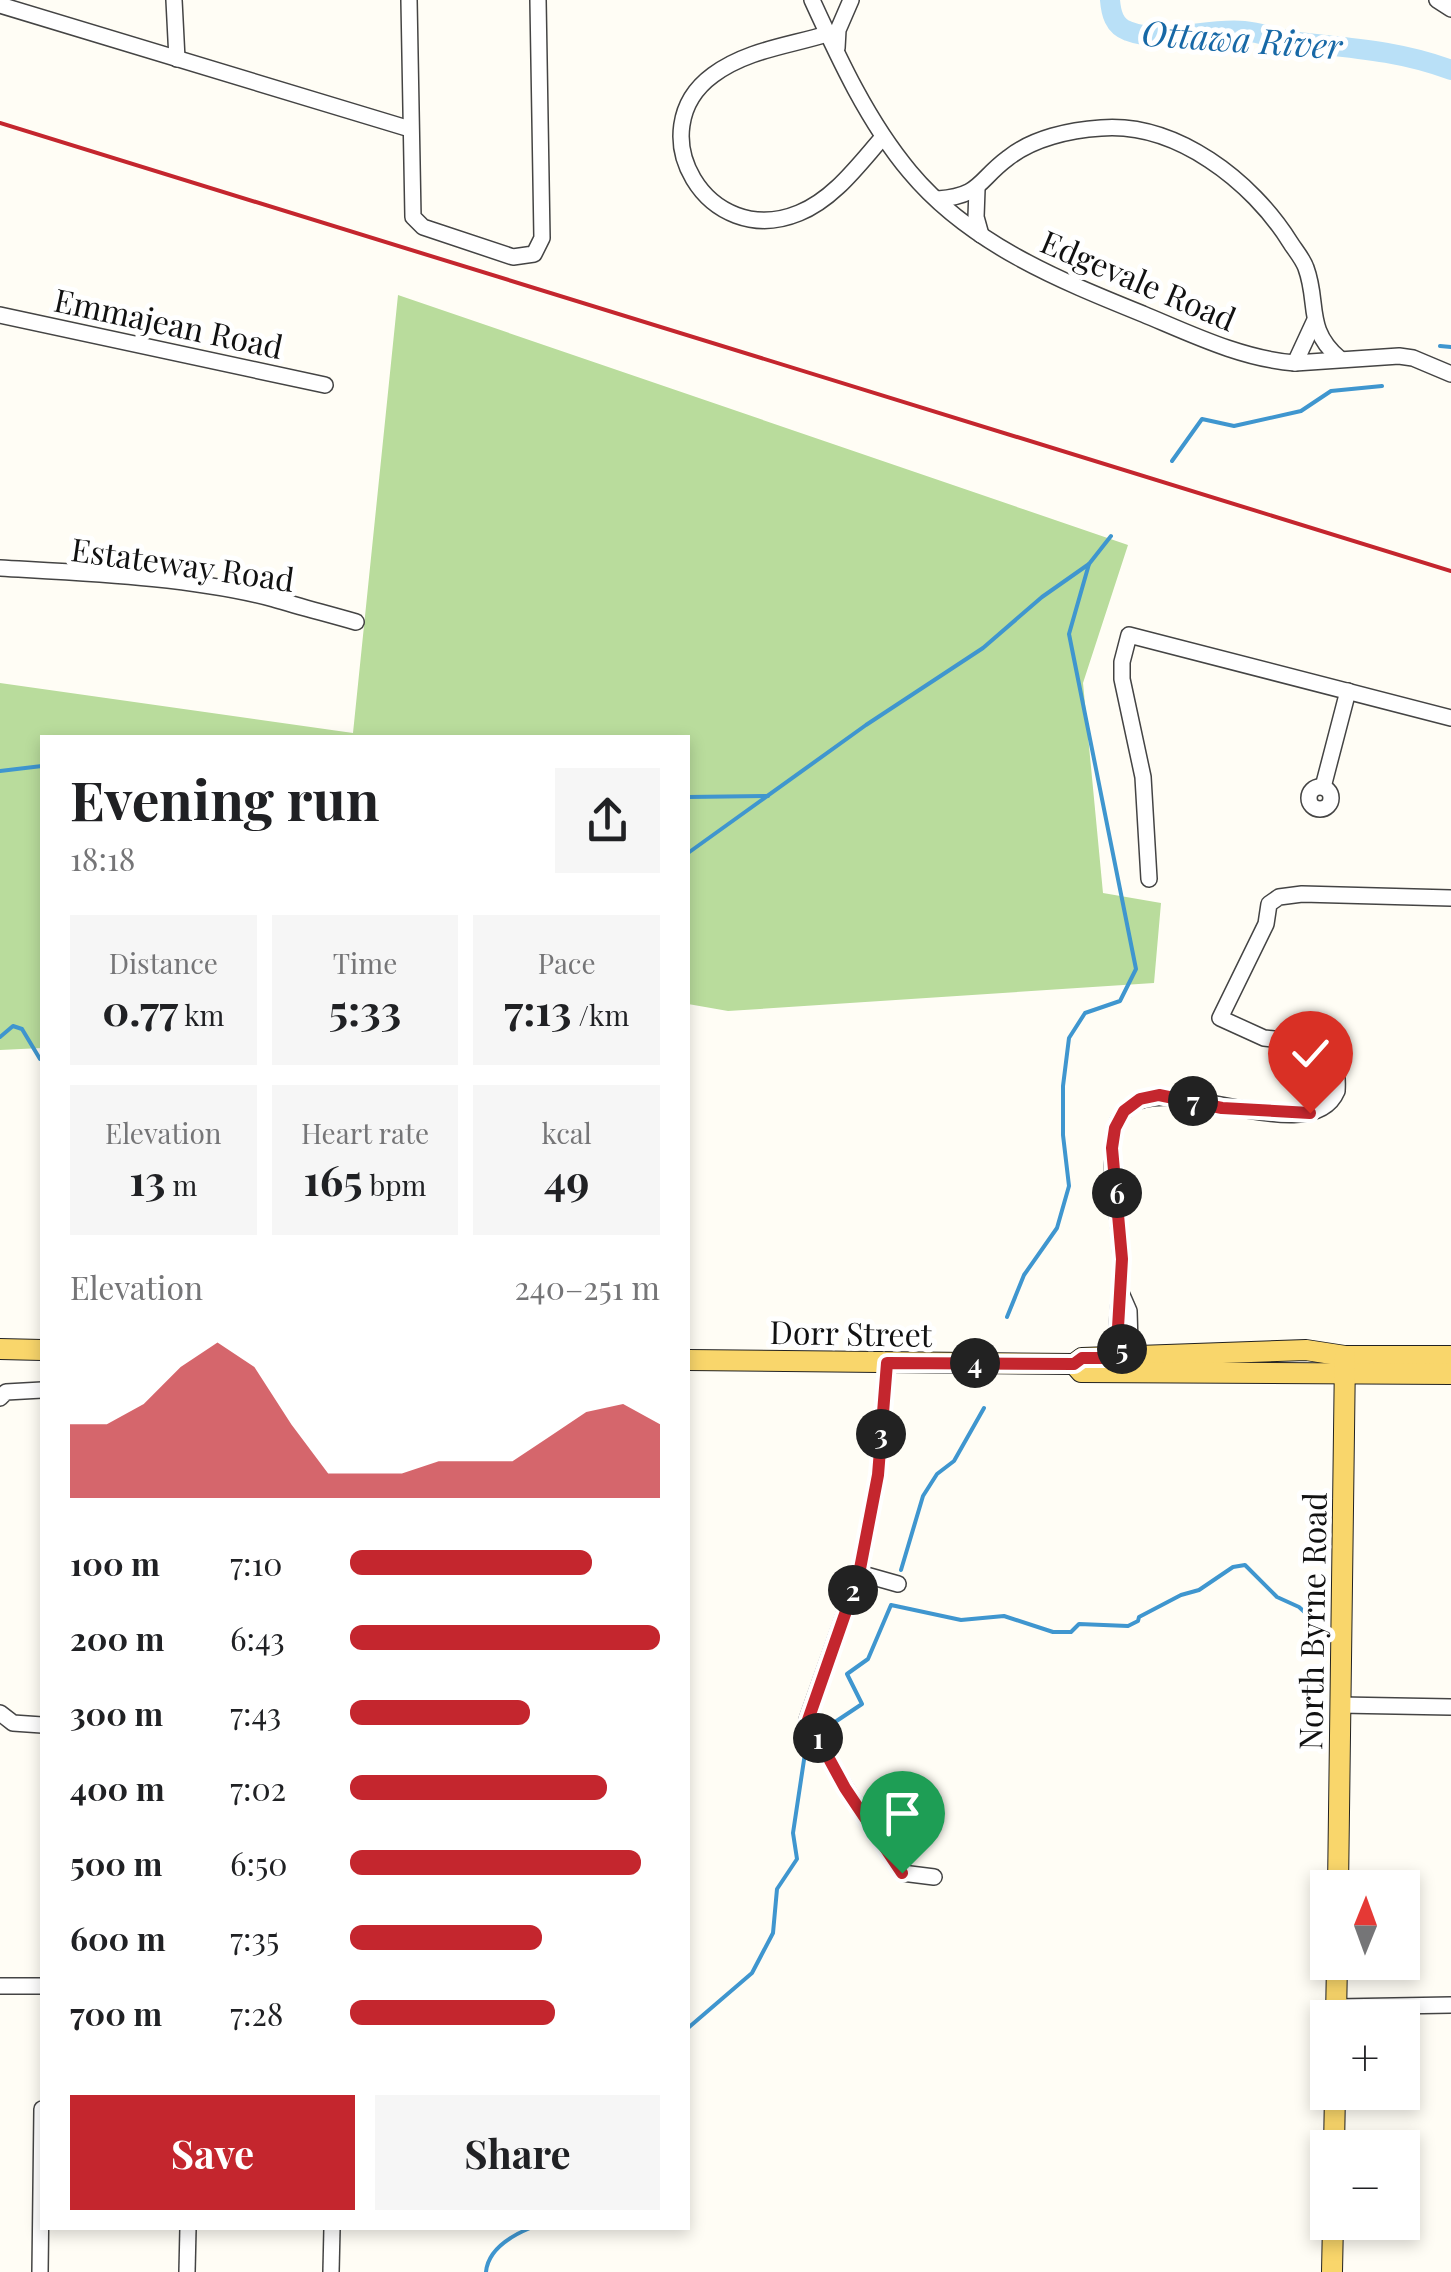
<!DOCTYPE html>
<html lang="en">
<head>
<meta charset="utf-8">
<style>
	body { margin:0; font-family:"Playfair Display",serif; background:#f6f6f6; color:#202124; height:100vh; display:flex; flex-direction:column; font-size:38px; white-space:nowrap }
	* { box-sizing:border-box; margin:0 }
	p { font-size:32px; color:#757577 }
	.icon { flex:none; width:55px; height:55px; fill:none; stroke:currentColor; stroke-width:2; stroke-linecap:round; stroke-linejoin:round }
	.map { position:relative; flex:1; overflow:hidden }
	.details { position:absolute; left:40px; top:735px; width:650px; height:1495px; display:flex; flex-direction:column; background:#fff; border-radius:0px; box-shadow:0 5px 15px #0003 }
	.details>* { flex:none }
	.needle { width:65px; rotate:1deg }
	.fabs { position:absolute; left:1310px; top:1870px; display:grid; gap:20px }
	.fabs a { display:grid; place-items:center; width:110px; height:110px; border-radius:0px; background:#fff; box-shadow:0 5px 15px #0003; font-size:50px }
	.pin { position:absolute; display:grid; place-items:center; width:85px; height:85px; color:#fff; margin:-102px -42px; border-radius:50% 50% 50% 0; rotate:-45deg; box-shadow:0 0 10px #0007 }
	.pin .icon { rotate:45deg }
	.km { position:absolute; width:50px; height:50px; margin:-25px; border-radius:50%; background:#222; color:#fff; font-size:28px; line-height:50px; text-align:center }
	.round { display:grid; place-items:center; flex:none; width:105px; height:105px; border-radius:0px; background:#f6f6f6 }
	.headline { display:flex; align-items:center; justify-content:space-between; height:170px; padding:0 30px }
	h1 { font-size:55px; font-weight:700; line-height:75px }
	.figures { display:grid; grid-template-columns:repeat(3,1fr); gap:15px; height:170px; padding:10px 30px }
	.figures div { display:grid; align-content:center; border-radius:0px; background:#f6f6f6; text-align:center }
	.figures b { font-size:42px; font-weight:700 }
	.figures small { font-size:28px; font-weight:400 }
	.figures p { font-size:28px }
	.chart { height:280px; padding:20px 30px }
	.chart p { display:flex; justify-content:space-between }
	.chart svg { width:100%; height:180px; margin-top:10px; fill:#c4262e; opacity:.7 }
	.action { display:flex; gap:20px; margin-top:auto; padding:20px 30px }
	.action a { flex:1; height:115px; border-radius:0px; background:#c4262e; color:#fff; font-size:40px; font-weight:700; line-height:115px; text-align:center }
	.action a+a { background:#f6f6f6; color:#202124 }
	ul { padding:0 30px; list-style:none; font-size:32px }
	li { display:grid; grid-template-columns:160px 120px 1fr; align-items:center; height:75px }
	li i { height:25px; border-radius:12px; background:#c4262e }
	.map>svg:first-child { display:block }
	.forest { fill:#b9dc9c }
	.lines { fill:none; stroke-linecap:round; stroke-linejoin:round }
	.stream { stroke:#3f96cf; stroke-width:4 }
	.river { stroke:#b9e0f7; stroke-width:20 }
	.minor-casing { stroke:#444; stroke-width:18 }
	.major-casing { stroke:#222; stroke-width:22 }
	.minor { stroke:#fff; stroke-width:15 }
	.major { stroke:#f9d66b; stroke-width:20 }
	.rail { stroke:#c4262e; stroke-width:4 }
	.route-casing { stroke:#fff; stroke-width:20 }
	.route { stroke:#c4262e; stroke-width:12 }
	.labels { text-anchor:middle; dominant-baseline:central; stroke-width:10; stroke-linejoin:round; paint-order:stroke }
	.street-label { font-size:32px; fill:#111; stroke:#fff }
	.water-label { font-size:35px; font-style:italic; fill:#1768a6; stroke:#fff }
</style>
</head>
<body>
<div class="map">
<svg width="1451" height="2272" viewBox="0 0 1451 2272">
	<rect width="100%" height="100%" fill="#fffdf5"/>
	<path class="forest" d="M 398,295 L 1128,545 L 1083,683 L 1103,893 L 1161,903 L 1154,983 L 728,1011 L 688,1004 L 688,738 L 42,738 L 42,1048 L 0,1050 L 0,683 L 353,733 Z"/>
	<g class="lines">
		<g class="stream">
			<path d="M 1440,346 L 1451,347"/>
			<path d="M 1172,461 L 1202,419 L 1234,426 L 1301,411 L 1331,391 L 1382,386"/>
			<path d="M 0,771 L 42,766"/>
			<path d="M 688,797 L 768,796"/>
			<path d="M 688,853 L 866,725 L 983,648 L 1042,597 L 1089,564"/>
			<path d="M 0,1037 L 13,1026 L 22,1029 L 40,1059 L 42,1057"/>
			<path d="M 1007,1317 L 1024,1275 L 1057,1228 L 1069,1186 L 1063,1135 L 1063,1086 L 1069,1038 L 1085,1013 L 1120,1001 L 1136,969 L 1069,634 L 1089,564 L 1111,536"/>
			<path d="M 901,1570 L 923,1496 L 937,1474 L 954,1461 L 984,1408"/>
			<path d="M 823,1730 L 862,1704 L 847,1674 L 868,1659 L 891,1605 L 961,1620 L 1004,1616 L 1053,1632 L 1071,1632 L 1079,1624 L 1128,1626 L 1138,1621 L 1139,1617 L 1181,1595 L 1199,1590 L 1233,1567 L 1245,1565 L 1277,1597 L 1299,1607 L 1310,1617"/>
			<path d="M 688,2028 L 752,1973 L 773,1933 L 777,1889 L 797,1859 L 793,1833 L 807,1740"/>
			<path d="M 486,2272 C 488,2249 511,2236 530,2228"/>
		</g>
		<path class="river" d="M 1110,0 C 1111,13 1114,26 1128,31 C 1164,45 1207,27 1244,31 C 1263,33 1280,40 1298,42 C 1351,48 1401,51 1451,70"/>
		<defs>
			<g id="minor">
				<path d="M 174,0 L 177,59"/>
				<path d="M 409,0 L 413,217 L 423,227 L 513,257 L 534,254 L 542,238 L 538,0"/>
				<path d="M 812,0 C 839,59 868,122 910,172 C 970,244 1059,280 1143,314 C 1191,334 1242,359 1295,363 L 1399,356 L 1413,358 L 1451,374"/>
				<path d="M 1437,0 L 1451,9"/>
				<path d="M 0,5 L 410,129"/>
				<path d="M 827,34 C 788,46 747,50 713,75 C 638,130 707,251 799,213 C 834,199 859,164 883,137"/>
				<path d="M 837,48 L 838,30 L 851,0"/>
				<path d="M 977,189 L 976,217 L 981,235"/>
				<path d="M 938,199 C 981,196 978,180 1008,158 C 1033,138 1070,130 1101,128 C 1176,122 1252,181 1290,242 C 1295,250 1303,259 1306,268 C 1319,303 1305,329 1339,358"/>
				<path d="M 0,315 L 325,385"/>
				<path d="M 1295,363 L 1314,322"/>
				<path d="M 0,568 C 85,573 192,577 274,599 C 301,607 328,614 356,622"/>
				<path d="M 1323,787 L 1348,691"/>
				<circle cx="1320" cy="798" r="11"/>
				<path d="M 1149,879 L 1143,777 L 1122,679 L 1122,662 L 1129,635 L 1451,718"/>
				<path d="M 1122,1295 L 1129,1311 L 1130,1344 L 1123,1349 L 1123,1356"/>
				<path d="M 1123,1349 L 1117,1345 C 1116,1314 1123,1285 1121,1254 C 1120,1221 1109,1169 1113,1140 C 1114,1127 1120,1115 1129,1107 C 1170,1071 1311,1152 1337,1091 C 1338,1074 1336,1053 1321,1044 L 1264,1038 L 1220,1018 L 1266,924 L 1269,904 L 1279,897 L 1302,894 L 1451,898"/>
				<path d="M 887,1363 L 878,1475 L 859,1573 L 807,1720 L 845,1787 L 902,1873 L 934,1877"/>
				<path d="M 0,1398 L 6,1392 L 42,1390"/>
				<path d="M 859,1573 L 898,1584"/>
				<path d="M 1340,1705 L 1451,1707"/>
				<path d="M 0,1713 L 13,1723 L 42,1725"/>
				<path d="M 0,1986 L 42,1986"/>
				<path d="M 1337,2007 L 1451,2005"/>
				<path d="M 40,2272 L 42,2109"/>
				<path d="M 187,2272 L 188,2228"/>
				<path d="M 331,2272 L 332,2228"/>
			</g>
			<g id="major">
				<path d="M 0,1349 L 42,1350"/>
				<path d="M 688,1360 L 1074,1364 L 1082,1358 L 1306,1350 L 1345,1356 L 1451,1356"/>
				<path d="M 1074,1364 L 1081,1372 L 1451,1374"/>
				<path d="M 1338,1888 L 1345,1356"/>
				<path d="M 1336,2018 L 1337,1962"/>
				<path d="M 1334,2148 L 1335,2092"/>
				<path d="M 1332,2272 L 1333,2222"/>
			</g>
		</defs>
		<use href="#minor" class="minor-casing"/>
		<use href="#major" class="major-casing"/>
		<use href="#minor" class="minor"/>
		<use href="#major" class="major"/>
		<path class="rail" d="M 0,123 L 1451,571"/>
	</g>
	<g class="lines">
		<defs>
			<path id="route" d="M 902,1873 L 845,1788 L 808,1720 L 859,1574 L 878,1475 L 887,1363 L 1074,1364 L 1082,1358 L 1123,1358 L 1123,1349 L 1117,1345 L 1122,1259 L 1112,1148 L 1115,1128 L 1124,1111 L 1140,1099 L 1159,1095 L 1222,1108 L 1310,1113"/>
		</defs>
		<use href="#route" class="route-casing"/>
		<use href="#route" class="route"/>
	</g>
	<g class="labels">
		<g class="street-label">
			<text transform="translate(1139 279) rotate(23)">Edgevale Road</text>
			<text transform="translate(169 322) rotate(12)">Emmajean Road</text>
			<text transform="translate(183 563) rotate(8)">Estateway Road</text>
			<text transform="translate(851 1332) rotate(1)">Dorr Street</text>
			<text transform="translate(1311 1621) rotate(-89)">North Byrne Road</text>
		</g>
		<g class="water-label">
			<text transform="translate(1242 38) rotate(4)">Ottawa River</text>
		</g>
	</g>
</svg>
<div class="fabs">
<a><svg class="needle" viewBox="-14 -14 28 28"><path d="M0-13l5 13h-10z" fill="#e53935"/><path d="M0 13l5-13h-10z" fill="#757577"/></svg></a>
<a>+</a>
<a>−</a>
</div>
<div class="pin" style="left:902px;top:1873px;background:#1e9e55"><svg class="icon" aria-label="arrive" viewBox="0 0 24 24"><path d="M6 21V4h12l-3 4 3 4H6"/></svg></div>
<div class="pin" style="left:1310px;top:1113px;background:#d93025"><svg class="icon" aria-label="check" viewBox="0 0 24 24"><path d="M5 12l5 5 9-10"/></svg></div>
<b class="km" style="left:818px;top:1738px">1</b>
<b class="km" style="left:853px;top:1590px">2</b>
<b class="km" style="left:881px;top:1434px">3</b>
<b class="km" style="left:975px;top:1363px">4</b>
<b class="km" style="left:1122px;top:1349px">5</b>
<b class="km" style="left:1117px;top:1193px">6</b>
<b class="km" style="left:1193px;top:1101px">7</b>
<section class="details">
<div class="headline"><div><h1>Evening run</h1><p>18:18</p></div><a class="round"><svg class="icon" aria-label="share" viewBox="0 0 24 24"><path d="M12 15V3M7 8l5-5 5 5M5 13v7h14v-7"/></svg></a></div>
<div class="figures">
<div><p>Distance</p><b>0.77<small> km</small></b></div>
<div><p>Time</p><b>5:33</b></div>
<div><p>Pace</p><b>7:13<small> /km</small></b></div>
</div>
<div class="figures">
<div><p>Elevation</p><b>13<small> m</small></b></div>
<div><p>Heart rate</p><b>165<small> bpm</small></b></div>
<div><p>kcal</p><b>49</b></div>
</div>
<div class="chart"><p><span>Elevation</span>240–251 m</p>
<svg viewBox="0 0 160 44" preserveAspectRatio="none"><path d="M0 44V26L10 26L20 21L30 12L40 6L50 12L60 26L70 38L80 38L90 38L100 35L110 35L120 35L130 29L140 23L150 21L160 26V44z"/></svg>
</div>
<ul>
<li><b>100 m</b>7:10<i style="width:78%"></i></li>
<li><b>200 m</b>6:43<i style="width:100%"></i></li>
<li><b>300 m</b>7:43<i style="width:58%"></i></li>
<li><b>400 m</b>7:02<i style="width:83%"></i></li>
<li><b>500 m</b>6:50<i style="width:94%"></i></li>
<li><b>600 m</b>7:35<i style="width:62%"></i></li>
<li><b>700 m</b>7:28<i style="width:66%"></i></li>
</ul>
<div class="action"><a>Save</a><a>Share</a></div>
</section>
</div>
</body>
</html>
